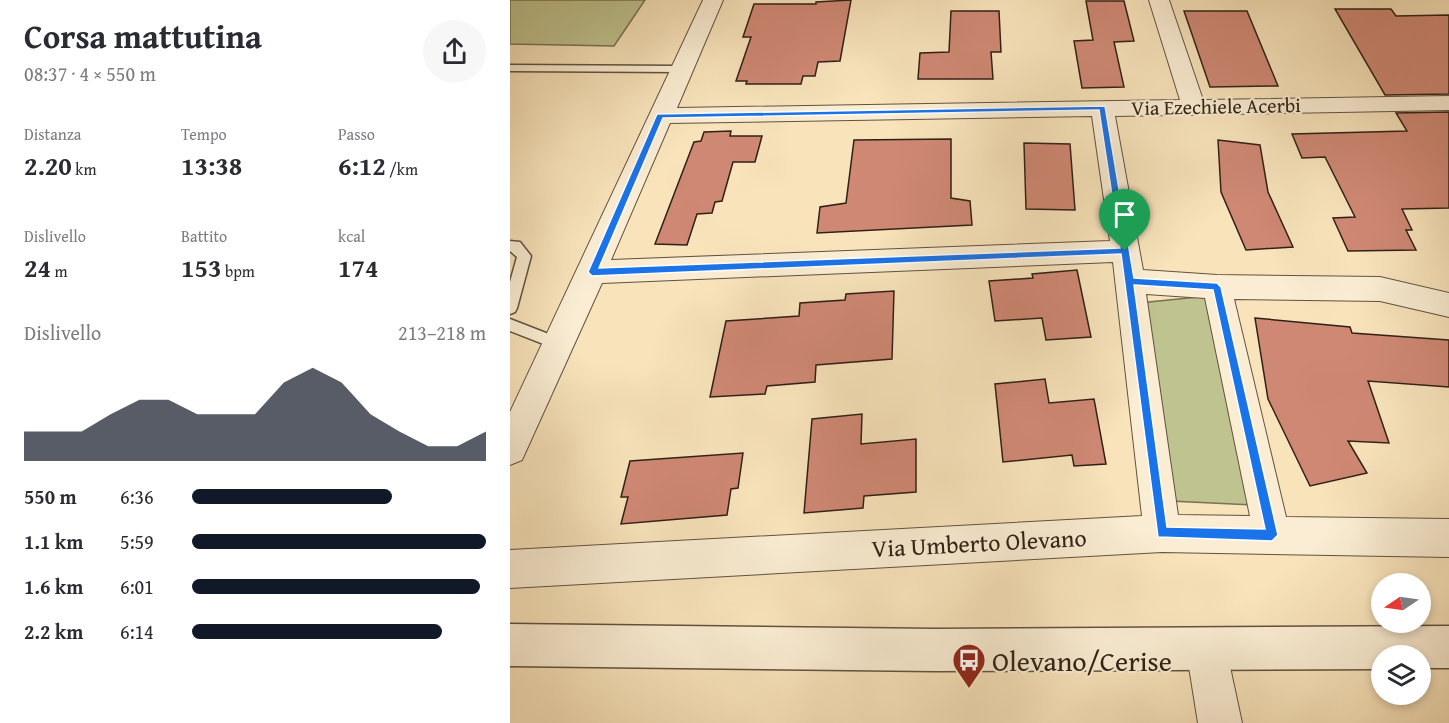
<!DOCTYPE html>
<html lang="it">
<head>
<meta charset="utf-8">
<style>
	body { margin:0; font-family:"Gentium Book Plus",serif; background:#f7f7f7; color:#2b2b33; height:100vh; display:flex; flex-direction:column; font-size:22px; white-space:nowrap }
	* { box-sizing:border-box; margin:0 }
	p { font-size:20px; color:#7c7c81 }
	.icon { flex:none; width:33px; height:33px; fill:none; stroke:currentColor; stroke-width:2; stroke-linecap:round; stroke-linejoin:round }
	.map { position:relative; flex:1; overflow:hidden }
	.details { display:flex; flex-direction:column; background:#fff; width:510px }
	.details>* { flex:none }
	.needle { width:39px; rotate:257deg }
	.fabs { position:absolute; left:861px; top:573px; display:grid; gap:12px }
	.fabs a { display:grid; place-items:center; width:60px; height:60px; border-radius:50%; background:#fff; box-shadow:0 3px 9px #0003; font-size:30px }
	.pin { position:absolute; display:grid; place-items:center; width:51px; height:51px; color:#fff; margin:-62px -26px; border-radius:50% 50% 50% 0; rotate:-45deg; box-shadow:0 0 6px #0007 }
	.pin .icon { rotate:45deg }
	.round { display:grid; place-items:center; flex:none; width:63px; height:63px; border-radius:32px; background:#f7f7f7 }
	.summary { display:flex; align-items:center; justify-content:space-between; height:102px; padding:0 24px }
	h1 { font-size:33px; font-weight:700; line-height:45px }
	.stats { display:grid; grid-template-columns:repeat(3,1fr); gap:9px; height:102px; padding:6px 24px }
	.stats div { display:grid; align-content:center }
	.stats b { font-size:26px; font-weight:700 }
	.stats small { font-size:16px; font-weight:400 }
	.stats p { font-size:16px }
	.chart { height:168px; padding:12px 24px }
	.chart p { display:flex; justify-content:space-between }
	.chart svg { width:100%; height:108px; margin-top:6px; fill:#111827; opacity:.7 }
	ul { padding:0 24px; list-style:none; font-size:20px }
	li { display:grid; grid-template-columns:96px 72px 1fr; align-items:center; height:45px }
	li i { height:15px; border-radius:8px; background:#111827 }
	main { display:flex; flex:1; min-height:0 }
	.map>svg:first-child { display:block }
	.green { fill:#bfc38f; stroke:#787252; stroke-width:1.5 }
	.building { fill:#cf8874; stroke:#302116; stroke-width:1.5 }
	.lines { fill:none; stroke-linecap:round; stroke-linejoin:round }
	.service-casing { stroke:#62523f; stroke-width:3 }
	.minor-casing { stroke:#62523f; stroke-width:2 }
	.tertiary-casing { stroke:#62523f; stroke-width:3 }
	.service { fill:#faedd3; fill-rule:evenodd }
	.minor { fill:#faedd3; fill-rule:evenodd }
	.tertiary { fill:#faedd3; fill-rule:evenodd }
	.route { fill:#1a73e8; stroke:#fff; stroke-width:1.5; fill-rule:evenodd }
	.labels { text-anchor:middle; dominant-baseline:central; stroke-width:4.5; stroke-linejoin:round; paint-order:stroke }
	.far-street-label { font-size:20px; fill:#302116; stroke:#faedd3 }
	.street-label { font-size:24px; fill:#302116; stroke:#faedd3 }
	.near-poi-label { font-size:28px; fill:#302116; stroke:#faedd3; text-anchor:start }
</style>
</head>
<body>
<main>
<section class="details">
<div class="summary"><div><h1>Corsa mattutina</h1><p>08:37 · 4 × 550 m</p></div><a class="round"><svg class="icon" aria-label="share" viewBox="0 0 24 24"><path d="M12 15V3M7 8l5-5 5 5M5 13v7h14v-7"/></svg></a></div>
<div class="stats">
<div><p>Distanza</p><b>2.20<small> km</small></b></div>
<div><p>Tempo</p><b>13:38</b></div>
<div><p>Passo</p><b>6:12<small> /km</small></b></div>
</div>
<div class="stats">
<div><p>Dislivello</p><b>24<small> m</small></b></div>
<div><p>Battito</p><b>153<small> bpm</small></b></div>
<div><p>kcal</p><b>174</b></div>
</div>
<div class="chart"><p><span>Dislivello</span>213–218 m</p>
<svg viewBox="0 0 160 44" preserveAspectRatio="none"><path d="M0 44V32L10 32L20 32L30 25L40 19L50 19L60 25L70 25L80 25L90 12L100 6L110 12L120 25L130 32L140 38L150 38L160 32V44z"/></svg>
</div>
<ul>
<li><b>550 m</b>6:36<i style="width:68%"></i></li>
<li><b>1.1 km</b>5:59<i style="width:100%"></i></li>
<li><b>1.6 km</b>6:01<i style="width:98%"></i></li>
<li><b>2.2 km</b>6:14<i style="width:85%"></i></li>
</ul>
</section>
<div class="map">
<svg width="939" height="723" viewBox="0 0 939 723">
	<rect width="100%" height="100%" fill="#f8e3bb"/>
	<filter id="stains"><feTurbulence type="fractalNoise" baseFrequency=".00333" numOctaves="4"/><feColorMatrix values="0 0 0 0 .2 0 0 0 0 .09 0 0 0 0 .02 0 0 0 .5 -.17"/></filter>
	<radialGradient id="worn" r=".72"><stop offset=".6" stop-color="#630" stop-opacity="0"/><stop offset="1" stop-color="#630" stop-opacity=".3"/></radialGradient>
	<g class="green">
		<path d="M 0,0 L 135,0 L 104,46 L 0,44 Z"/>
		<path d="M 698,296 L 743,505 L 660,501 L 629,303 Z"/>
	</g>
	<g class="building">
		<path d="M 341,0 L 330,61 L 308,62 L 305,76 L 293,76 L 291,84 L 236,84 L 237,81 L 226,81 L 241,37 L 233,37 L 244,4 L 306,4 L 306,2 Z"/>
		<path d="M 576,1 L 614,1 L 624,41 L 604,42 L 614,87 L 572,88 L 564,41 L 583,40 Z"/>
		<path d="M 825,9 L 881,9 L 886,16 L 939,15 L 939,94 L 875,95 Z"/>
		<path d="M 441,11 L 489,11 L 491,52 L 481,52 L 483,79 L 408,79 L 410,53 L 439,52 Z"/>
		<path d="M 674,11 L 737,11 L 768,86 L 700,87 Z"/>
		<path d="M 939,112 L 939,208 L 892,209 L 902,230 L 896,230 L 906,250 L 838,251 L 823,218 L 845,217 L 815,157 L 792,158 L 782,134 L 897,131 L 886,113 Z"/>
		<path d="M 221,131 L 220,136 L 252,136 L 245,162 L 223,162 L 212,201 L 205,202 L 202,213 L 187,214 L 177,245 L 145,244 L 184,142 L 191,141 L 194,132 Z"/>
		<path d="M 441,139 L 441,198 L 460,201 L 462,225 L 307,233 L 310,207 L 336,203 L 344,140 Z"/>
		<path d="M 708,140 L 750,145 L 758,192 L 783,247 L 736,250 L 711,192 Z"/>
		<path d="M 514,143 L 560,144 L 565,210 L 516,209 Z"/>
		<path d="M 567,270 L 581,337 L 536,340 L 532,318 L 485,321 L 479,281 L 523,278 L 522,274 Z"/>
		<path d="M 384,291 L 382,359 L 306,365 L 305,382 L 257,386 L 255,394 L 200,397 L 216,321 L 289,316 L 290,303 L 335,300 L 336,294 Z"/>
		<path d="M 745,318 L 840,327 L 842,333 L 939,340 L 939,387 L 858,381 L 879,443 L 838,441 L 857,473 L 800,486 L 758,399 Z"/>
		<path d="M 535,379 L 539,403 L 584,399 L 596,464 L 564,466 L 562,455 L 493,462 L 485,384 Z"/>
		<path d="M 352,414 L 351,444 L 406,439 L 406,492 L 354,496 L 353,508 L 294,513 L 302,419 Z"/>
		<path d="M 233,453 L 228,488 L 221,489 L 217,515 L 111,524 L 118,497 L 111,497 L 120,461 Z"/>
	</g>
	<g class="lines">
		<defs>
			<g id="service">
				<path d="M 0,65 L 171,66 L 176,69 L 171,72 L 0,71 Z"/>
				<path d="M 0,241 L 10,242 L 21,256 L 7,308 L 5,312 L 0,314 L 0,282 L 7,257 L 0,251 Z"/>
				<path d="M 0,319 L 54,340 L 56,344 L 54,348 L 49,350 L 0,331 Z"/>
			</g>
			<g id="minor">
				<path d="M 193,0 L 213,0 L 167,108 L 670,100 L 639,0 L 659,0 L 693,100 L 939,96 L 939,110 L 605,116 L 633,270 L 707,275 L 870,277 L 939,293 L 939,317 L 870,301 L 724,299 L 776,517 L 939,519 L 939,557 L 652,552 L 0,588 L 0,550 L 632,516 L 603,262 L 92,283 L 12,460 L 0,465 L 0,412 ZM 582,116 L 600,241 L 101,260 L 160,123 ZM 636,294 L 695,298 L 740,516 L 668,515 Z"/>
				<path d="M 696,628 L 710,634 L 716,648 L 732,723 L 688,723 L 676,648 L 682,634 Z"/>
			</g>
			<path id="tertiary" d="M 0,624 L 425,629 L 939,626 L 939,668 L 910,668 L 910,656 L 872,656 L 872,669 L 425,671 L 0,666 Z"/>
		</defs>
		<use href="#service" class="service-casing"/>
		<use href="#minor" class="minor-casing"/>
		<use href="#tertiary" class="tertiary-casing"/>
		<use href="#service" class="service"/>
		<use href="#minor" class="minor"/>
		<use href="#tertiary" class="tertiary"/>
	</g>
	<path class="route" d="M 595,106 L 624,278 L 707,283 L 711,287 L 768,535 L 762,541 L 648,537 L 611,254 L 82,276 L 78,272 L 147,114 ZM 589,110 L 610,248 L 89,268 L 153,118 ZM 624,285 L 703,290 L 755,529 L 657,527 Z"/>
	<defs>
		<symbol id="bus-pin" viewBox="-11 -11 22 30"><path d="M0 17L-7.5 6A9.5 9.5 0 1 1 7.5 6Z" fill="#8f2418" stroke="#faedd3"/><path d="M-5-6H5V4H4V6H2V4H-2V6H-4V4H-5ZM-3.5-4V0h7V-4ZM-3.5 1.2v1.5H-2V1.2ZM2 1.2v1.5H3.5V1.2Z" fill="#fff"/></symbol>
	</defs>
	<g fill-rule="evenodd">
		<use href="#bus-pin" x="440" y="641" width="38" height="52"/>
	</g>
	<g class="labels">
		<g class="far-street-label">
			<text transform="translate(706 106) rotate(-1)">Via Ezechiele Acerbi</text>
		</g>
		<g class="street-label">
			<text transform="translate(469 543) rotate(-3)">Via Umberto Olevano</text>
		</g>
		<g class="near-poi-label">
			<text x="482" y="660">Olevano/Cerise</text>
		</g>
	</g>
	<rect width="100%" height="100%" filter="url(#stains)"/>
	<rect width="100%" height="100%" fill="url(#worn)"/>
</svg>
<div class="fabs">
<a><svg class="needle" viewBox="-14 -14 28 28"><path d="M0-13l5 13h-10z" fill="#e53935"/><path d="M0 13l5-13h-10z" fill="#7c7c81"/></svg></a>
<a><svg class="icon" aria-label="layers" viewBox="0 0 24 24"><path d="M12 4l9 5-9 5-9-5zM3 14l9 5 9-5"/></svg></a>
</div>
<div class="pin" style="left:615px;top:251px;background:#1e9e55"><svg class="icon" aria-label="arrive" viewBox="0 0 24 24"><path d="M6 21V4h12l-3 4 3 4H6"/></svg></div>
</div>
</main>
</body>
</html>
